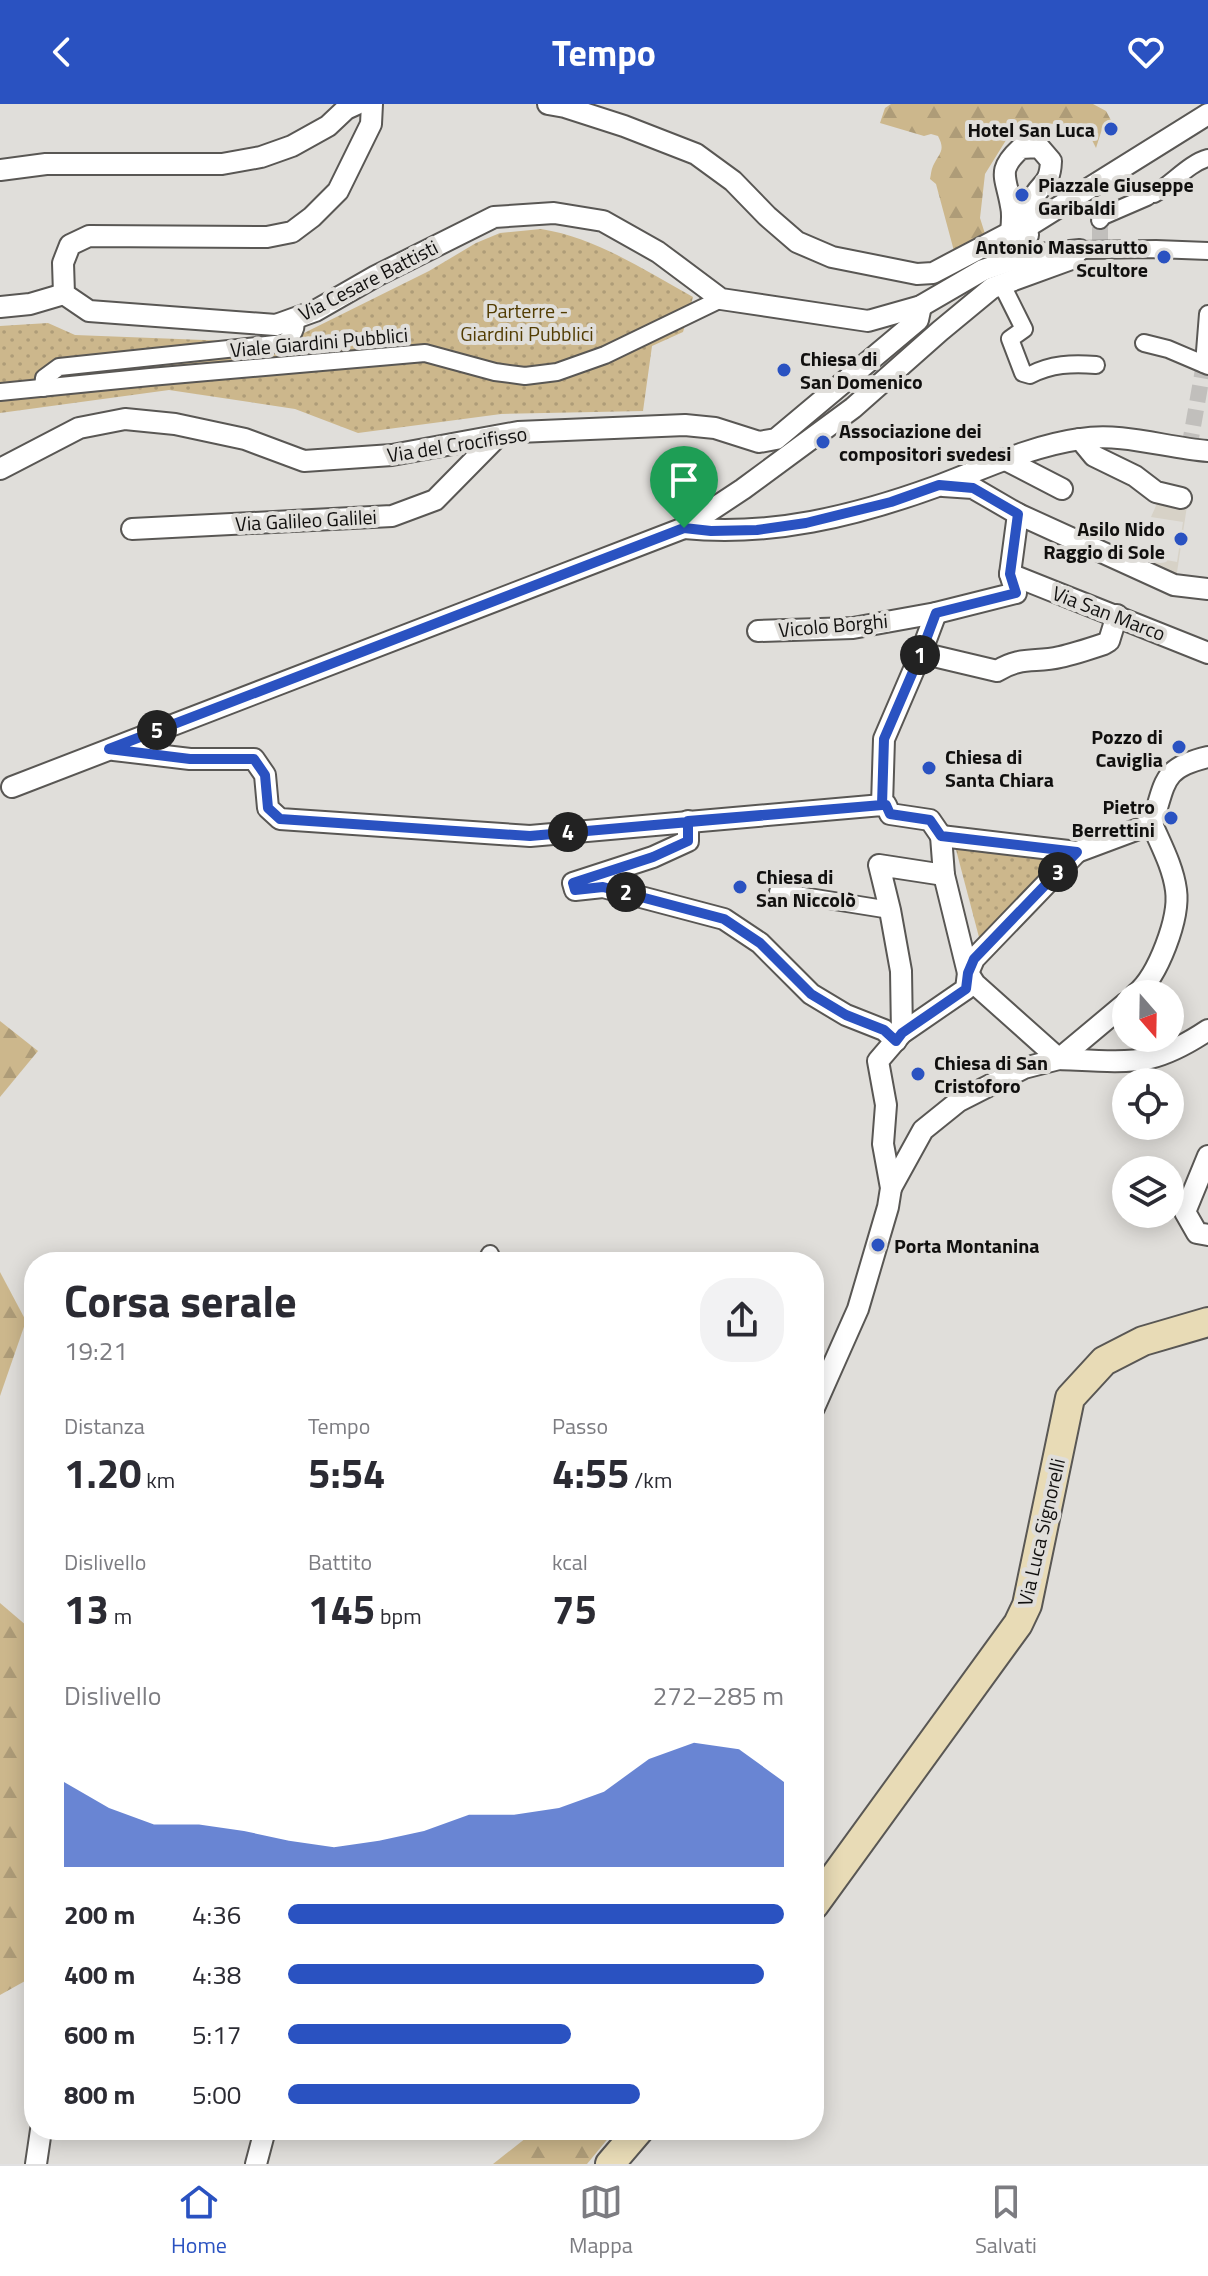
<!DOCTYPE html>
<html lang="it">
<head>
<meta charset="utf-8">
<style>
	body { margin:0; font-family:"Titillium Web",sans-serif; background:#f2f2f3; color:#2b2b33; height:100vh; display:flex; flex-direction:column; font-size:30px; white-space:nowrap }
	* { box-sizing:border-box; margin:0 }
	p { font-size:26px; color:#7c7c81 }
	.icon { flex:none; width:44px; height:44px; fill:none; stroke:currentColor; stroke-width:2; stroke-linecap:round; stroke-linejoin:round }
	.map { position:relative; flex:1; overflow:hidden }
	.sheet { position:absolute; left:24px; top:1148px; width:800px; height:888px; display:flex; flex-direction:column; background:#fff; border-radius:32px; box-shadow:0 4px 20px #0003 }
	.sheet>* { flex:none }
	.needle { width:52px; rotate:160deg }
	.tools { position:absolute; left:1112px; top:876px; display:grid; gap:16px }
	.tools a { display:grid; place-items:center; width:72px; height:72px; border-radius:50%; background:#fff; box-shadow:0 4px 20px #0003; font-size:40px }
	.pin { position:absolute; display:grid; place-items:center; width:68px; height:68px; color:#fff; margin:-82px -34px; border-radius:50% 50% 50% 0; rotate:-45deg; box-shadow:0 0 8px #0007 }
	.pin .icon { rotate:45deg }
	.km { position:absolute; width:40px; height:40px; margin:-20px; border-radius:50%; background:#222; color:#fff; font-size:22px; line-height:40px; text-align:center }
	.round { display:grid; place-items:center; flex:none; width:84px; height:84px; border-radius:32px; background:#f2f2f3 }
	.summary { display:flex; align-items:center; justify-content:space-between; height:136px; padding:0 40px }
	h1 { font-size:44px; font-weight:700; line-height:60px }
	.figures { display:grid; grid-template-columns:repeat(3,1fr); gap:12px; height:136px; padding:8px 40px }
	.figures div { display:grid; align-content:center }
	.figures b { font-size:40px; font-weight:700 }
	.figures small { font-size:22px; font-weight:400 }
	.figures p { font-size:22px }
	.chart { height:224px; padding:16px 40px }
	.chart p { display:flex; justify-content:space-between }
	.chart svg { width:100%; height:144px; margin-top:8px; fill:#2a52c1; opacity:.7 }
	ul { padding:0 40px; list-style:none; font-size:26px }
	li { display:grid; grid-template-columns:128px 96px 1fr; align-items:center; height:60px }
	li i { height:20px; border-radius:10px; background:#2a52c1 }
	header { display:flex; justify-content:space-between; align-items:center; height:104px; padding:0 40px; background:#2a52c1; color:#fff; font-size:36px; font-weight:700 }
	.tab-bar { display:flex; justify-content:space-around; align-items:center; height:112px; border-top:2px solid #e1e1e2; background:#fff; font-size:22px; color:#7c7c81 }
	.tab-bar a { display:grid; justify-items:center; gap:4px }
	.tab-bar .current { color:#2a52c1 }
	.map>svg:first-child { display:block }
	.built { fill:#d7d2c7 }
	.green { fill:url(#green-dots) }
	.forest { fill:url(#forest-firs) }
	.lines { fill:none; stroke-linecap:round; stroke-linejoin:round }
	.pedestrian-tunnel { stroke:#c1bfbc; stroke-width:16; stroke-dasharray:16 8; stroke-linecap:butt }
	.pedestrian-casing { stroke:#595754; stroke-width:20 }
	.minor-casing { stroke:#595754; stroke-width:24 }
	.secondary-casing { stroke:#595754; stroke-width:32 }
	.pedestrian { stroke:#fff; stroke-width:16 }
	.minor { stroke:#fff; stroke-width:20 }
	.secondary { stroke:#e8dbb6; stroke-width:28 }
	.route-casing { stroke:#fff; stroke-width:16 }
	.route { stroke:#2a52c1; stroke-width:10 }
	.poi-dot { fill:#2a52c1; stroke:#e0deda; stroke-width:3 }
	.labels { text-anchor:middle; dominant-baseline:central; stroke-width:8; stroke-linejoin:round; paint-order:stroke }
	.poi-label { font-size:20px; font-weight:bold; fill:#11100f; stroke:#e0deda; text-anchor:start }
	.street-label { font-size:20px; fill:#11100f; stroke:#e0deda }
	.park-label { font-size:20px; fill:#523c02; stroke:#e0deda }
</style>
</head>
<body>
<header><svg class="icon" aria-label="back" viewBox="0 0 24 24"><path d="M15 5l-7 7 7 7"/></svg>Tempo<svg class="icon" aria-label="heart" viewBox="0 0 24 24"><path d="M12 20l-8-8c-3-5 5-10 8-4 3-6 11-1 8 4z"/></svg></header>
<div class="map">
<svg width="1208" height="2060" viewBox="0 0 1208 2060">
	<defs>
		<pattern id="green-dots" width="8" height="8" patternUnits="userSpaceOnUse" patternTransform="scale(2)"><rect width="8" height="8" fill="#ccb78c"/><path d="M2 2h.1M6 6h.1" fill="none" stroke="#ae9c78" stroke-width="1.8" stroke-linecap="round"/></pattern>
		<pattern id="forest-firs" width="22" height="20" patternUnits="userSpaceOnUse" patternTransform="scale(2)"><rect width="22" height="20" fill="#ccb78c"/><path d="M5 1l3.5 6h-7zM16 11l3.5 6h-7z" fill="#ae9c78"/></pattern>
	</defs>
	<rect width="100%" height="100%" fill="#e0deda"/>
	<path class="built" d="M 1159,395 L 1187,402 L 1176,475 L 1149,461 L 1150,453 L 1177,458 L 1183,418 L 1151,413 Z"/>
	<g class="green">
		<path d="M 541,125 C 597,134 644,166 693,193 L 683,228 L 652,242 L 643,307 L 501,310 L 358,329 L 295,305 L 169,286 L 0,309 L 0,222 L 48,219 L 75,231 L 259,238 L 298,232 L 429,167 L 476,139 L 500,129 Z"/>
		<path d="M 954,738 L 1059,751 L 980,837 Z"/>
	</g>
	<g class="forest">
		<path d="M 891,0 L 1093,0 L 1106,7 L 1112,18 L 1102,25 L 1096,44 L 1086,24 L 1046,19 L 1008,33 L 985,70 L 980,114 L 986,133 L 954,147 L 936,80 L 930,75 C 931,71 931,66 933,62 C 939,49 946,47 938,32 L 931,30 L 924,32 L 880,19 L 885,4 Z"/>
		<path d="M 0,917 L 38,947 L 0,993 Z"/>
		<path d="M 0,1168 L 26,1217 L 0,1292 Z"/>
		<path d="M 0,1499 L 34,1528 L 34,1872 L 0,1891 Z"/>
		<path d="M 536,2026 L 615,2026 L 587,2060 L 493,2060 Z"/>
	</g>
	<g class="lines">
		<g class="pedestrian-tunnel">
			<path d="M 1100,139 L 1100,116"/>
			<path d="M 1189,345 L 1204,260"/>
		</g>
		<defs>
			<g id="pedestrian">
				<path d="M 1154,90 C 1172,80 1189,59 1208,54"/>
				<path d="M 1100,116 L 1103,112 L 1147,93"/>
				<path d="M 1080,146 L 1156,145 L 1208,147"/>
				<path d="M 1001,179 L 1024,225 L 1010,235 L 1023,269 L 1030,271 C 1051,260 1072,259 1096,261"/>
				<path d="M 1144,239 L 1168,245 L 1208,262"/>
				<path d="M 1204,260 L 1208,210"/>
				<path d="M 43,284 L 44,274 L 59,263 L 284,239 C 292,231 298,226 295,214"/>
				<path d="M 0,288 L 150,273 L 425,249 L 495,268 L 525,272 L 557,268 L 605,251 L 721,195"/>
				<path d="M 778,788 L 890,806"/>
				<path d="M 486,1158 L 490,1150"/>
			</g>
			<g id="minor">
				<path d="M 372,0 L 371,20 L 338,87 L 312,113 L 292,128 L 267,133 L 89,132 L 70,141 L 63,159 L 64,190 L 89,207 L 276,221 L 315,207 L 376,172 L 494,113 L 554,109 L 603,117 L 658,148 L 721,195 L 868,217 L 921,202 L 983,166 L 1016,155 L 1030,151 L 1080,146"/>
				<path d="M 548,0 L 565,3 L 624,22 L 696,50 L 733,77 L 767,112 L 797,138 L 832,153 L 917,170 L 933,169 L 1011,128 L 1027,123 L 1208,10"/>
				<path d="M 0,66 L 46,60 L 222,60 L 261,53 L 292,42 L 328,22 L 346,5 L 357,0"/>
				<path d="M 1011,128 C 1012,119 1013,110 1011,102 C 1006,72 996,67 1021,44 L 1039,43 L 1051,57 C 1050,83 1040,78 1031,98 C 1026,108 1026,120 1028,131"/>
				<path d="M 0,203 L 30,200 L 64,190"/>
				<path d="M 1080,335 L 1094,352 L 1135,372 L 1156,388 L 1181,394"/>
				<path d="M 1004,355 L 1062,385"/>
				<path d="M 0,365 L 79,324 L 125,315 L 175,320 L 245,335 L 304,357 L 392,351 L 518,328 L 685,321 L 715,324 L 759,338 L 776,335 L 918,216 L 921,202"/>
				<path d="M 943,382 L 973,384 L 1018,410 L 1174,481 L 1208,485"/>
				<path d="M 684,424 C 770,433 855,412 935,383 C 983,365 1030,342 1080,335 C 1123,328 1166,344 1208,347"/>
				<path d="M 132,425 L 392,412 L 435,396 L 498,332"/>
				<path d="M 1010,470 L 1208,549"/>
				<path d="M 758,527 L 853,524 L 936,509 L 1016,489 L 1010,470 L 1018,410"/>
				<path d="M 921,549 L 997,567 C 1021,552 1035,559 1060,553 C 1074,550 1089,545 1104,540 L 1109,537 L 1117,511"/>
				<path d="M 114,646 L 190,655 L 254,655 L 265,671 L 268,704 L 280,715 L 530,732 L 882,701 L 886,701 L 890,710 L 930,716 L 941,732"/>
				<path d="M 12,683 L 684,424 L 743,385 L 853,304 L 940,227 L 992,184 L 1074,154"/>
				<path d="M 882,701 L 884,635 L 921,549 L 936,509"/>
				<path d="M 688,717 L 688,737 L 653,753 L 573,779 L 575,786 L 603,783 L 724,815 L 760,839 L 811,890 L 846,911 L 884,926 L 896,937"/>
				<path d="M 941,732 L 1077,748 L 974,855 L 968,869 L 944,771 Z"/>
				<path d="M 1077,748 L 1152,720 C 1166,678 1161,664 1208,653"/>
				<path d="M 1136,890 C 1158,872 1180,814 1176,786 C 1173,763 1161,741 1152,720"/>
				<path d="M 902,929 L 901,867 L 890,806 L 879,761 L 944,771"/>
				<path d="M 1059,955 C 1086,956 1125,960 1150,954 C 1171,949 1190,938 1208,926"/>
				<path d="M 1208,1052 L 1185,1108 L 1197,1129 L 1208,1131"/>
				<path d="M 891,1084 L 923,1026 L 959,997 L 1024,964 L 1059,955 L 1126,899"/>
				<path d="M 814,1304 L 858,1205 L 888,1103 L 891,1084 L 883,1040 L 886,1001 L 878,957 L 902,929 L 966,885 L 968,869 L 975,880 L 1059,955"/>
				<path d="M 36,2060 L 41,2026"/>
				<path d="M 256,2060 L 265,2026"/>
			</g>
			<g id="secondary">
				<path d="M 814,1801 L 1018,1520 L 1027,1501 L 1070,1294 L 1104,1257 L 1143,1237 L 1208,1218"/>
				<path d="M 610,2060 L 639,2026"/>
			</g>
		</defs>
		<use href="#pedestrian" class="pedestrian-casing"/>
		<use href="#minor" class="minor-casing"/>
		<use href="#secondary" class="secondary-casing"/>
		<use href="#pedestrian" class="pedestrian"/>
		<use href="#minor" class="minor"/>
		<use href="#secondary" class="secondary"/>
	</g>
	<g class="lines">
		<defs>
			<path id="route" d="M 684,424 L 711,427 L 757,426 L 806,419 L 891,398 L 939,381 L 973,384 L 1018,410 L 1010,470 L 1016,489 L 936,509 L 921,549 L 884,635 L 882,701 L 688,717 L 688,737 L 653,753 L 573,779 L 575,786 L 603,783 L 724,815 L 760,839 L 811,890 L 846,911 L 884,926 L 896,937 L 902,929 L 966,885 L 968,869 L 974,855 L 1077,748 L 941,732 L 930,716 L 890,710 L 886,701 L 882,701 L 530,732 L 280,715 L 268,704 L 265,671 L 254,655 L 190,655 L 109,645 L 684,424"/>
		</defs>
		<use href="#route" class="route-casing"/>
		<use href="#route" class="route"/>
	</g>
	<g class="poi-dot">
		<circle cx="1111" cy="25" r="8"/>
		<circle cx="1022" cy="91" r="8"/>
		<circle cx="1164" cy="153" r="8"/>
		<circle cx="784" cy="266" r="8"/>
		<circle cx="823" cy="338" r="8"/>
		<circle cx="1181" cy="435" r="8"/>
		<circle cx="1179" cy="643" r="8"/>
		<circle cx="929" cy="664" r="8"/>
		<circle cx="1171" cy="714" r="8"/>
		<circle cx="740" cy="783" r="8"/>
		<circle cx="918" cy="970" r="8"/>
		<circle cx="878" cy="1141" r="8"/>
	</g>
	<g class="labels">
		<g class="poi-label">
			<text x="1095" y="25" text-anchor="end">Hotel San Luca</text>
			<text x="1038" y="80">Piazzale Giuseppe<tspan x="1038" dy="23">Garibaldi</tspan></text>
			<text x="1148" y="142" text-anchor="end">Antonio Massarutto<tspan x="1148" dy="23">Scultore</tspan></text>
			<text x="800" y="254">Chiesa di<tspan x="800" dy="23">San Domenico</tspan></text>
			<text x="839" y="326">Associazione dei<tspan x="839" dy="23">compositori svedesi</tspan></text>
			<text x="1165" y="424" text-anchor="end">Asilo Nido<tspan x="1165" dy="23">Raggio di Sole</tspan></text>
			<text x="1163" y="632" text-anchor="end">Pozzo di<tspan x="1163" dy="23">Caviglia</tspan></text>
			<text x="945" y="652">Chiesa di<tspan x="945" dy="23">Santa Chiara</tspan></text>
			<text x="1155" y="702" text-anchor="end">Pietro<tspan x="1155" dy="23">Berrettini</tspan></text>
			<text x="756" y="772">Chiesa di<tspan x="756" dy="23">San Niccolò</tspan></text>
			<text x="934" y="958">Chiesa di San<tspan x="934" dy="23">Cristoforo</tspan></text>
			<text x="894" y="1141">Porta Montanina</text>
		</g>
		<g class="street-label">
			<text transform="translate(368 176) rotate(-27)">Via Cesare Battisti</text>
			<text transform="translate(319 238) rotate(-5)">Viale Giardini Pubblici</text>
			<text transform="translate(457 340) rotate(-9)">Via del Crocifisso</text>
			<text transform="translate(306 416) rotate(-3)">Via Galileo Galilei</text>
			<text transform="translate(1109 509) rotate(21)">Via San Marco</text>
			<text transform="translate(833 521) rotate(-5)">Vicolo Borghi</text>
			<text transform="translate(1041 1428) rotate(-77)">Via Luca Signorelli</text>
		</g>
		<g class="park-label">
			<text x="527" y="206">Parterre -<tspan x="527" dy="23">Giardini Pubblici</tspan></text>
		</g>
	</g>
</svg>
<div class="tools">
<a><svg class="needle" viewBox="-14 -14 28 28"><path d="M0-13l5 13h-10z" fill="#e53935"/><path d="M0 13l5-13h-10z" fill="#7c7c81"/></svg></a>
<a><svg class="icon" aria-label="locate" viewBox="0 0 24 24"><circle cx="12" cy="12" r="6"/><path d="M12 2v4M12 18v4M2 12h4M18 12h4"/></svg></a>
<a><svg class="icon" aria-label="layers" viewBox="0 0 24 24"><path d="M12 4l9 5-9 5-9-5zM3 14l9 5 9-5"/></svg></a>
</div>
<div class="pin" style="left:684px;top:424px;background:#1e9e55"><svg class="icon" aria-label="arrive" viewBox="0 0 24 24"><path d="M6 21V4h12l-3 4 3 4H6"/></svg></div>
<b class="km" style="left:920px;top:551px">1</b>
<b class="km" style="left:626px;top:788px">2</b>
<b class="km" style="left:1058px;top:768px">3</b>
<b class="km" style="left:568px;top:728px">4</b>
<b class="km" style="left:157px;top:626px">5</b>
<section class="sheet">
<div class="summary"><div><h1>Corsa serale</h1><p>19:21</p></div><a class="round"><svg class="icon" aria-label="share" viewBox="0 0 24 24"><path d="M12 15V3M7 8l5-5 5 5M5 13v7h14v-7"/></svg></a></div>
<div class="figures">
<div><p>Distanza</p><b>1.20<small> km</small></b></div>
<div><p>Tempo</p><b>5:54</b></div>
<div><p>Passo</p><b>4:55<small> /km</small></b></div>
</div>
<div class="figures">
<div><p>Dislivello</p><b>13<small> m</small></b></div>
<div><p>Battito</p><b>145<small> bpm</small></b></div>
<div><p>kcal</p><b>75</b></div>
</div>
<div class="chart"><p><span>Dislivello</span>272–285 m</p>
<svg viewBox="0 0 160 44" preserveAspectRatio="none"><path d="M0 44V18L10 26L20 31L30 31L40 33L50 36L60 38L70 36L80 33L90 28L100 28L110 26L120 21L130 11L140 6L150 8L160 18V44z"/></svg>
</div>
<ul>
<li><b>200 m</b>4:36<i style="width:100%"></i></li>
<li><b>400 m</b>4:38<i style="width:96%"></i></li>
<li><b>600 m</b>5:17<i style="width:57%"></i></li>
<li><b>800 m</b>5:00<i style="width:71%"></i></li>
</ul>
</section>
</div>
<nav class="tab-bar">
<a class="current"><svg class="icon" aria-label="home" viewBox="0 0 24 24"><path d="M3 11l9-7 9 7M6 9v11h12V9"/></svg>Home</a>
<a><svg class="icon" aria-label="map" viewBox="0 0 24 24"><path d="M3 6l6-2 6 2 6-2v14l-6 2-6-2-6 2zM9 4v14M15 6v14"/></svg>Mappa</a>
<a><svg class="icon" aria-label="saved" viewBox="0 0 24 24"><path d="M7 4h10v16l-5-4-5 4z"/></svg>Salvati</a>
</nav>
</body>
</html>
